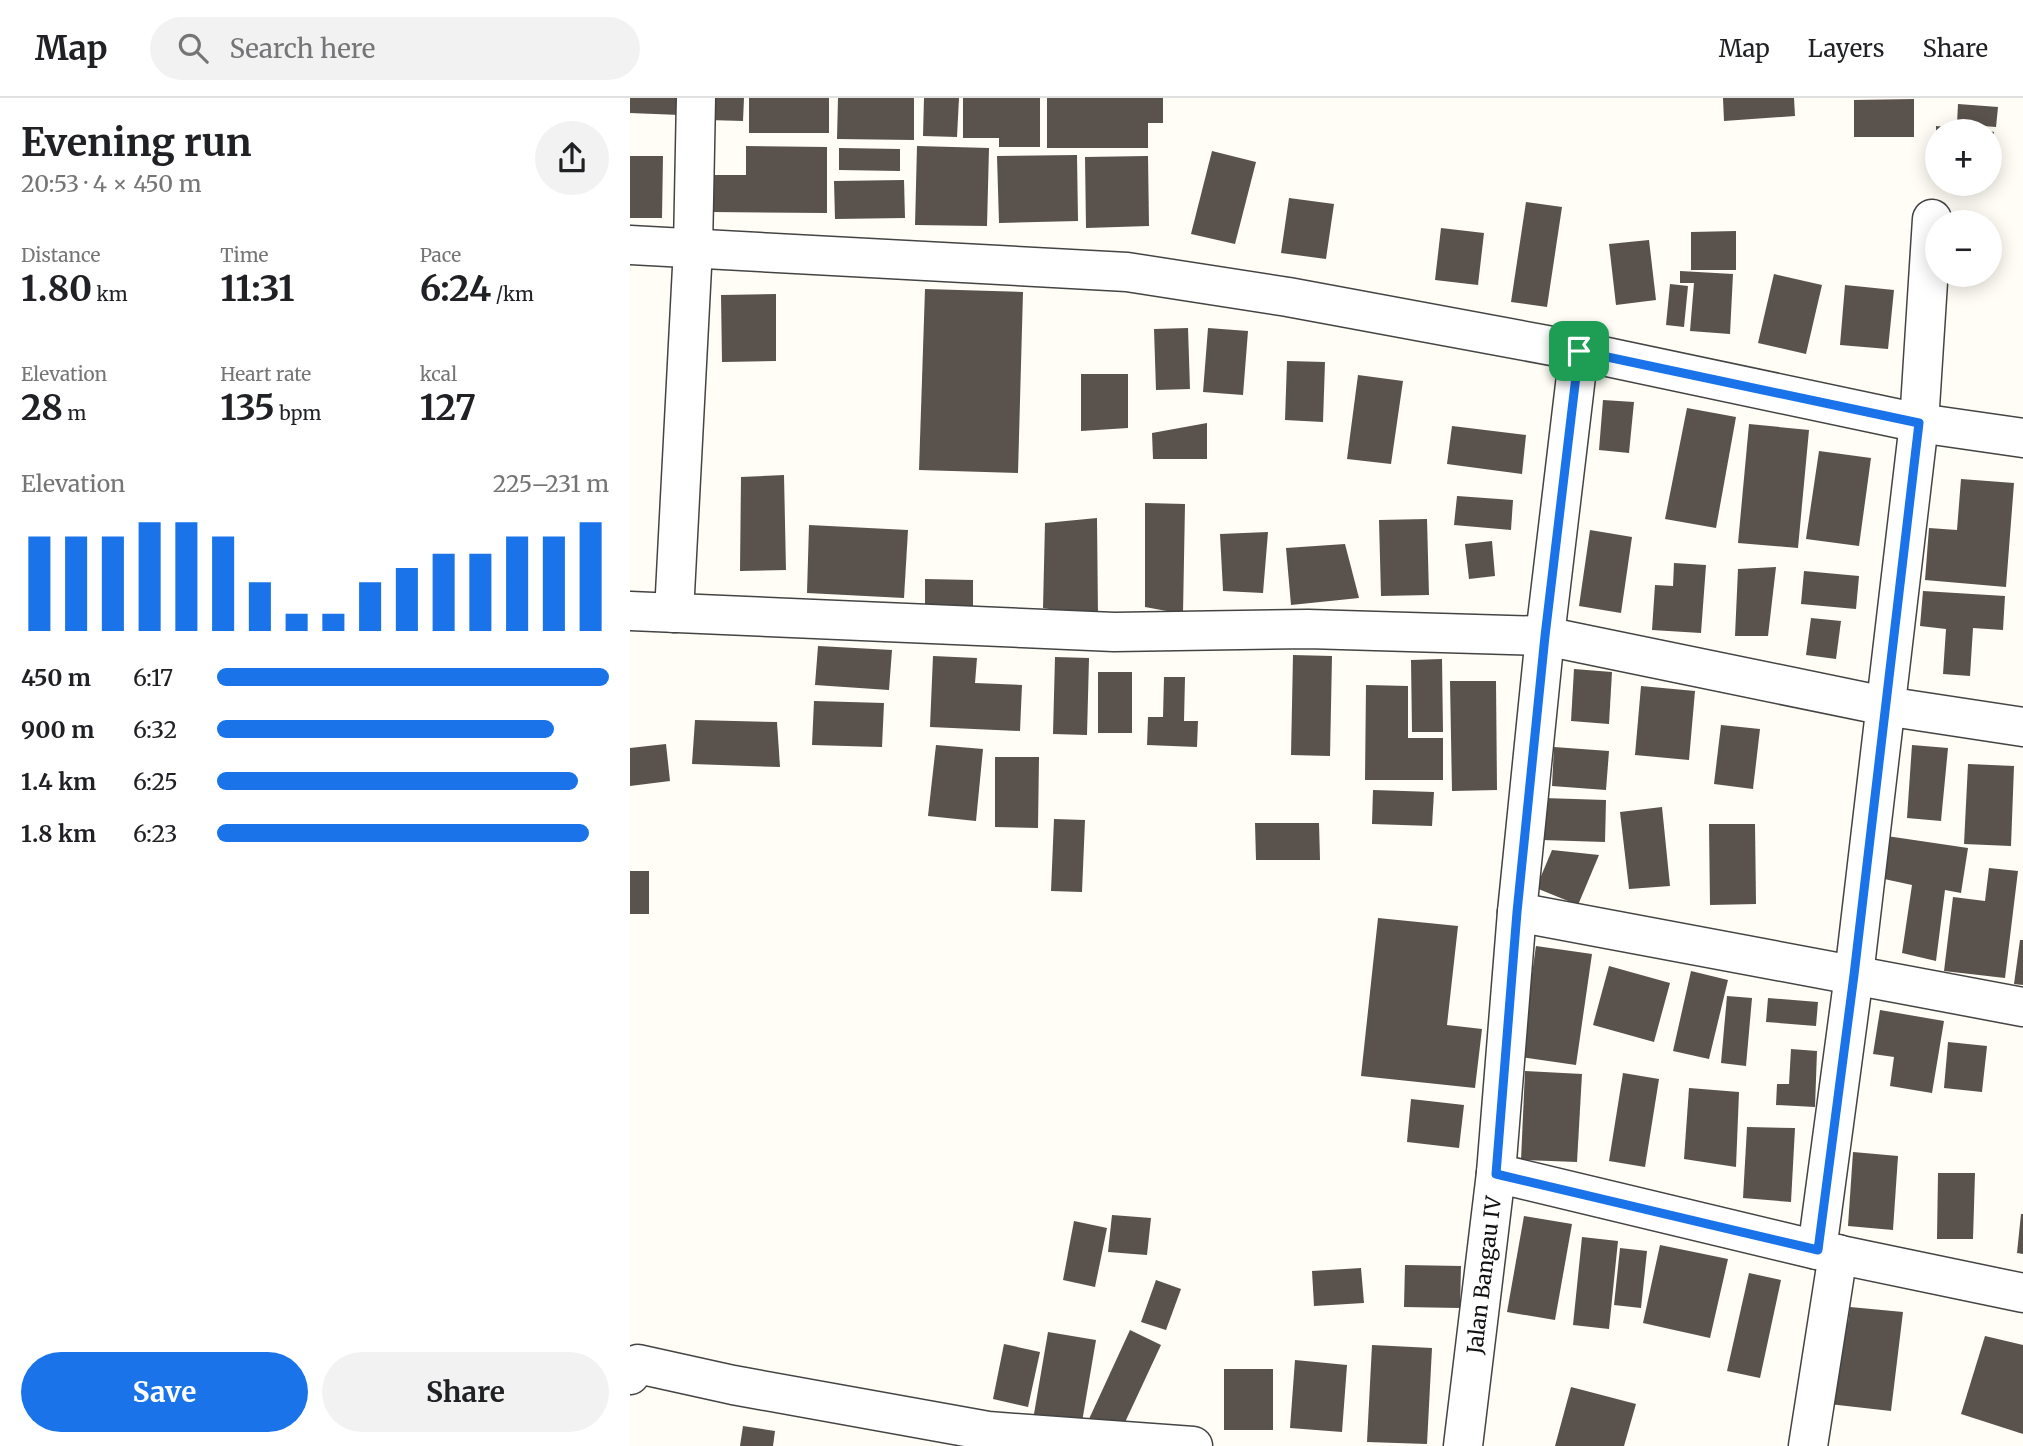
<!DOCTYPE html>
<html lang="en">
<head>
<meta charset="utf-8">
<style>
	body { margin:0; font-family:Merriweather,serif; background:#f2f2f2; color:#202124; height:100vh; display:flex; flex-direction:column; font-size:26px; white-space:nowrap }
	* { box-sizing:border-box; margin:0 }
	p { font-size:23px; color:#757577 }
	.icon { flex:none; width:38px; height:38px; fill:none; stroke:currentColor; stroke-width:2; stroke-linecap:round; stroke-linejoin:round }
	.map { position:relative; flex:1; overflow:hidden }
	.side { display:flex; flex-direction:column; background:#fff; width:630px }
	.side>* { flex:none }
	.controls { position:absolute; left:1295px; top:21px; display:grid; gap:14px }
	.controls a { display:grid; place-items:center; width:77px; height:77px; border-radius:50%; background:#fff; box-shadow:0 4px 18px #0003; font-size:35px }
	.pin { position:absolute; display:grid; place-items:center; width:60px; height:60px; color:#fff; margin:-30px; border-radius:14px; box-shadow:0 4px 10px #0006 }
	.round { display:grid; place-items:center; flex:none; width:74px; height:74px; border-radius:37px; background:#f2f2f2 }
	.summary { display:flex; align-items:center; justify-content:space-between; height:119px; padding:0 21px }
	h1 { font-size:38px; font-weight:700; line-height:52px }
	.metrics { display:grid; grid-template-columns:repeat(3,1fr); gap:10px; height:119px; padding:7px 21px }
	.metrics div { display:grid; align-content:center }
	.metrics b { font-size:35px; font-weight:700 }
	.metrics small { font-size:19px; font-weight:400 }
	.metrics p { font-size:19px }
	.chart { height:196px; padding:14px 21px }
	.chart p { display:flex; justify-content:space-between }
	.chart svg { width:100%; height:126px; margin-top:7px; stroke:#1a73e8; stroke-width:6 }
	.primary-button { display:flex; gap:14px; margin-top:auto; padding:14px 21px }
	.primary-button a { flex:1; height:80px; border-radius:42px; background:#1a73e8; color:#fff; font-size:28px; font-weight:700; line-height:80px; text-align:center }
	.primary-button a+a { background:#f2f2f2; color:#202124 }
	ul { padding:0 21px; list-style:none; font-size:23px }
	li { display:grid; grid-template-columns:112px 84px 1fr; align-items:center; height:52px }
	li i { height:18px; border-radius:9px; background:#1a73e8 }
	header { display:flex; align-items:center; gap:42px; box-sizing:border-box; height:98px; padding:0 35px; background:#fff; border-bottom:2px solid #e0e0e0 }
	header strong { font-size:33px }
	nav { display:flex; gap:38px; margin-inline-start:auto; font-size:24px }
	.search { width:490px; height:63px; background:#f2f2f2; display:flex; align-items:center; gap:18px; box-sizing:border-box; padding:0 24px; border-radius:38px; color:#757577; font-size:26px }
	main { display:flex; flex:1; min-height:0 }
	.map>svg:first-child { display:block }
	.building { fill:#5a524d }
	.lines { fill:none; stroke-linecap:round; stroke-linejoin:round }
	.minor-casing { stroke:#444; stroke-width:41 }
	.minor { stroke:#fff; stroke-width:38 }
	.route-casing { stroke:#fff; stroke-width:14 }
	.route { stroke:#1a73e8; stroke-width:9 }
	.labels { text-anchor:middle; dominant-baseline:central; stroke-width:7; stroke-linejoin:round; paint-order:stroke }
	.street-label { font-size:21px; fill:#111; stroke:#fff }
</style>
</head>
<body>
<header>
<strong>Map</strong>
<div class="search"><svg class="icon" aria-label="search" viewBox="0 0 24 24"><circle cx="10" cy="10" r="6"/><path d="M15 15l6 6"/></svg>Search here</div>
<nav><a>Map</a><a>Layers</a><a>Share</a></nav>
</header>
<main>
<section class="side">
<div class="summary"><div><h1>Evening run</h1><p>20:53 · 4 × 450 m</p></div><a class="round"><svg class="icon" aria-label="share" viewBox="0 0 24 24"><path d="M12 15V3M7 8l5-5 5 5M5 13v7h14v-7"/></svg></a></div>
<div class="metrics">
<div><p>Distance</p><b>1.80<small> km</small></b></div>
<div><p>Time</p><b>11:31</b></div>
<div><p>Pace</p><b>6:24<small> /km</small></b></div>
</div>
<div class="metrics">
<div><p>Elevation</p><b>28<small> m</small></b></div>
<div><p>Heart rate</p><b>135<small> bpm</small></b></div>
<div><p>kcal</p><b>127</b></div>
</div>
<div class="chart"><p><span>Elevation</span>225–231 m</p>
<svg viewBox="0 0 160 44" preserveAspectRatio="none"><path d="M5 44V11M15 44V11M25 44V11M35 44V6M45 44V6M55 44V11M65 44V27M75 44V38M85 44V38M95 44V27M105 44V22M115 44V17M125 44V17M135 44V11M145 44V11M155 44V6"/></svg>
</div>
<ul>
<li><b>450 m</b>6:17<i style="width:100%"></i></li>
<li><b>900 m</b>6:32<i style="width:86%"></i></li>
<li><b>1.4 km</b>6:25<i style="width:92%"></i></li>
<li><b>1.8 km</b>6:23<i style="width:95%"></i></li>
</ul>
<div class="primary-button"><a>Save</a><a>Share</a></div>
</section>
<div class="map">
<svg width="1393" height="1348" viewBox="0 0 1393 1348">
	<rect width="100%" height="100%" fill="#fffdf5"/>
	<g class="building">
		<path d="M 0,0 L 50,0 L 50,17 L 0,15 Z"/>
		<path d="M 79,0 L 114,0 L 113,23 L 78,22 Z"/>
		<rect x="119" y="0" width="80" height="35"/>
		<path d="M 208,0 L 284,0 L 284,42 L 207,41 Z"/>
		<path d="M 294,0 L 329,0 L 327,39 L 293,38 Z"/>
		<path d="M 333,0 L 410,0 L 410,49 L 369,49 L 369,40 L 333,40 Z"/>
		<path d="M 417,0 L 533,0 L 533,25 L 518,25 L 518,50 L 417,50 Z"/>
		<path d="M 1093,0 L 1164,0 L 1165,18 L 1094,23 Z"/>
		<path d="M 1284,1 L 1284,39 L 1224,39 L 1224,2 Z"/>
		<path d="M 1328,6 L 1368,9 L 1366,29 L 1327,26 Z"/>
		<path d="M 1306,28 L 1343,31 L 1343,33 L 1306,33 Z"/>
		<path d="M 1360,33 L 1364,34 L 1362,62 L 1360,62 Z"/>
		<path d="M 1305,34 L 1307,34 L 1307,69 L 1302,69 Z"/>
		<path d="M 116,48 L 197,49 L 197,115 L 80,114 L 80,77 L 116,77 Z"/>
		<path d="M 287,48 L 359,50 L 357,128 L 285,127 Z"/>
		<path d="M 209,50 L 270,51 L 270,73 L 209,72 Z"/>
		<path d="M 582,53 L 626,64 L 605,146 L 561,136 Z"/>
		<path d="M 447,57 L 448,123 L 369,125 L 367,58 Z"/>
		<path d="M 0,58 L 33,58 L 32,120 L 0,120 Z"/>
		<path d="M 518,58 L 519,128 L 456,130 L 455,59 Z"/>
		<path d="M 274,82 L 275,120 L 205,121 L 204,83 Z"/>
		<path d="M 659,100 L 704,106 L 696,161 L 651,155 Z"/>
		<path d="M 896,104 L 932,109 L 917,209 L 881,204 Z"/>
		<path d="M 811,130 L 854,135 L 848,187 L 805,182 Z"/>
		<path d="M 1106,133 L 1106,172 L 1061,172 L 1061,134 Z"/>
		<path d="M 1019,142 L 1026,202 L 986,207 L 979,146 Z"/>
		<path d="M 1050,173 L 1103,176 L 1100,236 L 1060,233 L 1064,185 L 1050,185 Z"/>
		<path d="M 1144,176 L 1192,187 L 1176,256 L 1128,245 Z"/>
		<path d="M 1040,186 L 1058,188 L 1054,229 L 1036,227 Z"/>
		<path d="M 1215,187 L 1264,192 L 1258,251 L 1210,247 Z"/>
		<path d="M 295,191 L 393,194 L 388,375 L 289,372 Z"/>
		<path d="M 146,196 L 146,263 L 92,264 L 91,197 Z"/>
		<path d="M 558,230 L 560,291 L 526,292 L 524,231 Z"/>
		<path d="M 578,230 L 618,233 L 613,297 L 573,294 Z"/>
		<path d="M 657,263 L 695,264 L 693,324 L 655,322 Z"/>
		<path d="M 451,276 L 498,276 L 498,330 L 451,333 Z"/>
		<path d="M 728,277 L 773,283 L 761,366 L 717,361 Z"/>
		<path d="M 973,302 L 1004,304 L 999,355 L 969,352 Z"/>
		<path d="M 1057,310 L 1106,319 L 1086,430 L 1035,421 Z"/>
		<path d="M 577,325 L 577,361 L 523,361 L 522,335 Z"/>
		<path d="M 1119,326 L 1179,332 L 1168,450 L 1108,445 Z"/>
		<path d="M 822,328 L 896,337 L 892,376 L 817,366 Z"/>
		<path d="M 1189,353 L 1241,360 L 1229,448 L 1176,441 Z"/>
		<path d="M 154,377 L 156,472 L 110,473 L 111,379 Z"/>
		<path d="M 1331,381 L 1384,385 L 1376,489 L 1295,482 L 1299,430 L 1327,432 Z"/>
		<path d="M 827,398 L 883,402 L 881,432 L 824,427 Z"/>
		<path d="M 515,405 L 555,406 L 553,516 L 515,509 Z"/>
		<path d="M 467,420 L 468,519 L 413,510 L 415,425 Z"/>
		<path d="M 797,421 L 799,497 L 751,498 L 749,422 Z"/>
		<path d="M 179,427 L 278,432 L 274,500 L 177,495 Z"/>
		<path d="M 960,432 L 1002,439 L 991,515 L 949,508 Z"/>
		<path d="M 638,434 L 633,495 L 593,493 L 590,436 Z"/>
		<path d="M 862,443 L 865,478 L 839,481 L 835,446 Z"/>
		<path d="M 715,446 L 729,500 L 661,507 L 656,450 Z"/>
		<path d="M 1044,465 L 1076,467 L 1071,535 L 1022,532 L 1025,487 L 1043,488 Z"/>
		<path d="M 1146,469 L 1138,538 L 1105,538 L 1108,471 Z"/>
		<path d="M 1174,473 L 1229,478 L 1226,511 L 1171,506 Z"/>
		<path d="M 295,481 L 343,482 L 343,512 L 295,512 Z"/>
		<path d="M 1293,493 L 1375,498 L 1373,532 L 1343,530 L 1340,578 L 1313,576 L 1316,531 L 1290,528 Z"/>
		<path d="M 1181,520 L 1211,523 L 1206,561 L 1176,557 Z"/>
		<path d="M 188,548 L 262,552 L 259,592 L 185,587 Z"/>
		<path d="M 663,557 L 702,558 L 700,658 L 661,657 Z"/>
		<path d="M 303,558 L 347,560 L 345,585 L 392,587 L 390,633 L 300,629 Z"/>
		<path d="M 425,559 L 459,560 L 457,637 L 423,636 Z"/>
		<path d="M 812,561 L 813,634 L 782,634 L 781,562 Z"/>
		<path d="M 944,571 L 982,574 L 979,626 L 941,623 Z"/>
		<rect x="468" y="574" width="34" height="61"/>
		<path d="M 534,579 L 555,579 L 554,623 L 568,623 L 567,649 L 517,647 L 518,619 L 533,619 Z"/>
		<path d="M 820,583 L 866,583 L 867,692 L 822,693 Z"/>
		<path d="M 736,587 L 778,588 L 778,640 L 813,640 L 813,682 L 735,682 Z"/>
		<path d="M 1011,588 L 1065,593 L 1059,662 L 1005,657 Z"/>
		<path d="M 184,603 L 254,605 L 252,649 L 182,647 Z"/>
		<path d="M 65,622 L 147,624 L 150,669 L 62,666 Z"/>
		<path d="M 1091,627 L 1130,631 L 1123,691 L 1084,686 Z"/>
		<path d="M 36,646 L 40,683 L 0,688 L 0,650 Z"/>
		<path d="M 306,647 L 353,651 L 346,723 L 298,718 Z"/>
		<path d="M 1282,647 L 1318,650 L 1311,723 L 1277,720 Z"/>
		<path d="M 924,649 L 979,653 L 976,692 L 922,688 Z"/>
		<path d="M 365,659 L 409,659 L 408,730 L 365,729 Z"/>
		<path d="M 1338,666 L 1384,668 L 1381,748 L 1334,746 Z"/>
		<path d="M 743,692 L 804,694 L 802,728 L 742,726 Z"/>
		<path d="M 913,700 L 976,702 L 975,744 L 912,742 Z"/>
		<path d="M 1032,709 L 1040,788 L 999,791 L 990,714 Z"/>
		<path d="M 424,721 L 455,722 L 452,794 L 421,793 Z"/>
		<path d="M 625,725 L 689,725 L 690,762 L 626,762 Z"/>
		<path d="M 1079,726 L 1125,726 L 1126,806 L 1080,807 Z"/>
		<path d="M 1250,737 L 1338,750 L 1331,795 L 1315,792 L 1306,863 L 1272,855 L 1282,787 L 1245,779 Z"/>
		<path d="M 922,752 L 969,757 L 948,807 L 906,790 Z"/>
		<path d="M 1359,770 L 1388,773 L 1375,880 L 1314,873 L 1323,799 L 1355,803 Z"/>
		<rect x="0" y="773" width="19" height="43"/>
		<path d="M 748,820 L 828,828 L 817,927 L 852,931 L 845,990 L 731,978 Z"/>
		<path d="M 1390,842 L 1393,842 L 1393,887 L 1384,886 Z"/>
		<path d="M 906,848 L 962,856 L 946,967 L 890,959 Z"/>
		<path d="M 979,868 L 1040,885 L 1024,944 L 963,927 Z"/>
		<path d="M 1061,873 L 1098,882 L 1079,961 L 1043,953 Z"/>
		<path d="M 1097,898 L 1122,900 L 1116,968 L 1091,965 Z"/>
		<path d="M 1138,900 L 1188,904 L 1186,928 L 1136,924 Z"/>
		<path d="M 1250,912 L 1314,923 L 1302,995 L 1260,988 L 1264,959 L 1243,956 Z"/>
		<path d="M 1318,944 L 1357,948 L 1352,994 L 1314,990 Z"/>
		<path d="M 1161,951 L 1187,953 L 1185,1009 L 1146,1007 L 1147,986 L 1159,986 Z"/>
		<path d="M 895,973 L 952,976 L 947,1064 L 891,1062 Z"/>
		<path d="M 993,975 L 1029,981 L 1015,1069 L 979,1063 Z"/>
		<path d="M 1059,990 L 1109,994 L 1106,1069 L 1054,1061 Z"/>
		<path d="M 781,1001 L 834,1007 L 829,1050 L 777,1044 Z"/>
		<path d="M 1117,1029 L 1165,1030 L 1161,1104 L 1113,1100 Z"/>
		<path d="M 1223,1054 L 1268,1058 L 1263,1132 L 1218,1128 Z"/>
		<path d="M 1308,1075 L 1345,1075 L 1343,1141 L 1307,1141 Z"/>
		<path d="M 1391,1116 L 1393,1116 L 1393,1156 L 1387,1155 Z"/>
		<path d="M 482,1117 L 521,1120 L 517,1157 L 478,1154 Z"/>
		<path d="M 894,1118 L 942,1126 L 925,1222 L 877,1214 Z"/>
		<path d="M 444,1123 L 477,1130 L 465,1189 L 433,1182 Z"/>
		<path d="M 952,1139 L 988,1143 L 979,1231 L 943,1227 Z"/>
		<path d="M 1030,1147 L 1098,1161 L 1080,1240 L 1013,1225 Z"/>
		<path d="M 990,1150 L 1017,1153 L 1011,1210 L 984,1207 Z"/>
		<path d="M 775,1167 L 831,1168 L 830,1210 L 774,1209 Z"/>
		<path d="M 731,1170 L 734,1205 L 684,1208 L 682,1173 Z"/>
		<path d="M 1119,1175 L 1151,1182 L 1130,1280 L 1097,1273 Z"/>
		<path d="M 526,1182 L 551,1191 L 536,1232 L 511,1224 Z"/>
		<path d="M 1220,1209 L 1273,1214 L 1261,1313 L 1190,1305 L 1200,1222 L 1218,1224 Z"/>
		<path d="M 500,1232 L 531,1247 L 490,1335 L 459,1321 Z"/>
		<path d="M 418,1234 L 466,1242 L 452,1324 L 404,1316 Z"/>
		<path d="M 1355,1238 L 1393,1247 L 1393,1336 L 1331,1316 Z"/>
		<path d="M 374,1246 L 410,1254 L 398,1309 L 363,1301 Z"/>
		<path d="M 742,1247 L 802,1250 L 797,1346 L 737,1344 Z"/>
		<path d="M 665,1262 L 717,1267 L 712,1334 L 660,1330 Z"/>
		<rect x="594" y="1271" width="49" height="61"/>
		<path d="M 941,1289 L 1006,1306 L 994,1348 L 925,1348 Z"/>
		<path d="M 113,1328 L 145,1333 L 143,1348 L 110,1348 Z"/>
	</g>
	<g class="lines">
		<defs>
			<g id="minor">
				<path d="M 0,147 L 497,174 L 658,199 L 949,253 L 1289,325 L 1393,340"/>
				<path d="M 0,513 L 484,534 L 678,531 L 915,538 L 1255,608 L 1393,629"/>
				<path d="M 44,515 L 63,150 L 66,0"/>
				<path d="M 887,814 L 1393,909"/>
				<path d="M 866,1075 L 1187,1152 L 1393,1195"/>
				<path d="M 1187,1152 L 1224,877 L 1289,325 L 1302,121"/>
				<path d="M 0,1277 L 8,1266 L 103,1287 L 358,1333 L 563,1348"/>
				<path d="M 833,1348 L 866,1075 L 887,814 L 915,538 L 949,253"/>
				<path d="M 1178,1348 L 1208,1156"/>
			</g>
		</defs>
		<use href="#minor" class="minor-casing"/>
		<use href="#minor" class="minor"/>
	</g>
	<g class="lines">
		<defs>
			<path id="route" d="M 949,253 L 1289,325 L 1224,877 L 1188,1152 L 866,1076 L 887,814 L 915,538 Z"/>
		</defs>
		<use href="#route" class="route-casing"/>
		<use href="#route" class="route"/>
	</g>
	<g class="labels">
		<g class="street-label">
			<text transform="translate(854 1177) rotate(-83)">Jalan Bangau IV</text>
		</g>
	</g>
</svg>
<div class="controls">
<a>+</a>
<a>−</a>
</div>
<div class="pin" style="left:949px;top:253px;background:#1e9e55"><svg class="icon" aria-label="arrive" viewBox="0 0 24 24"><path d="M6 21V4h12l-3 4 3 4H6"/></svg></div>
</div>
</main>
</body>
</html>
